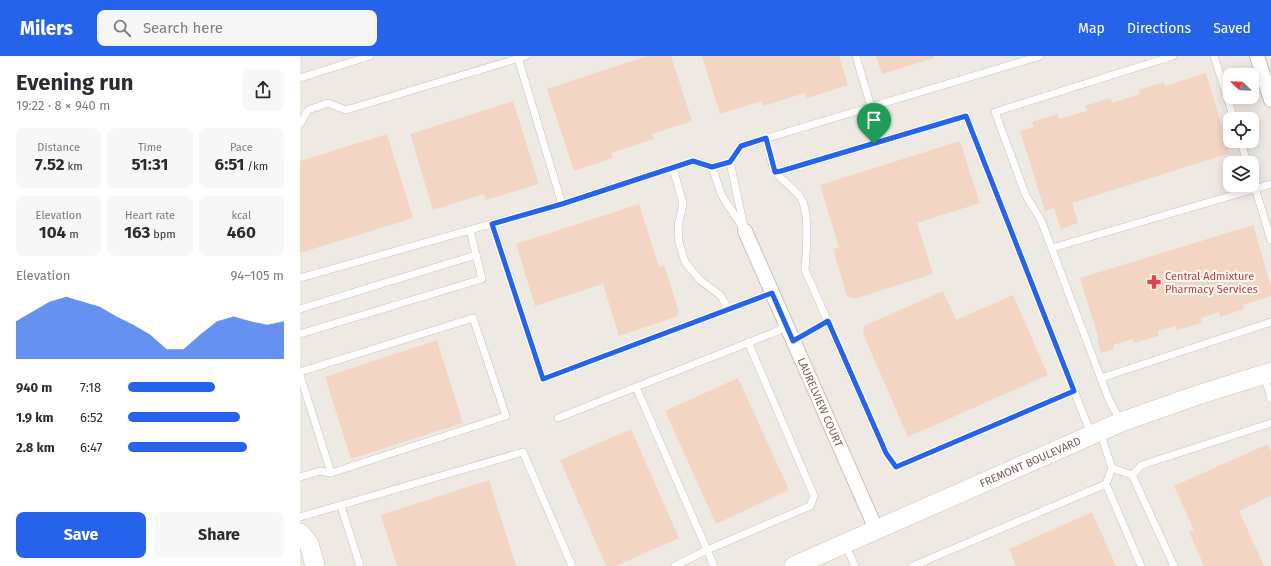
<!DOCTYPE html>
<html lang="en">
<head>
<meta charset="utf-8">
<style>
	body { margin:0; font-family:"Fira Sans",sans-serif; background:#f7f7f7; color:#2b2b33; height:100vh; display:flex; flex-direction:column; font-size:15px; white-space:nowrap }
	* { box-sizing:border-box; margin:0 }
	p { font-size:13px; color:#7c7c81 }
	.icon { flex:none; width:22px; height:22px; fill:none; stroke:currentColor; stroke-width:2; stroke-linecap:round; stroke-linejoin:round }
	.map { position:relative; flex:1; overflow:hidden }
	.side { display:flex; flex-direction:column; background:#fff; width:300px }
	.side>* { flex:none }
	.needle { width:26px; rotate:293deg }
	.buttons { position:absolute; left:923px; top:12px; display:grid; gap:8px }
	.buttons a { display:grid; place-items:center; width:36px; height:36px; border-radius:8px; background:#fff; box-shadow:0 2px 10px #0003; font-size:20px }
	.pin { position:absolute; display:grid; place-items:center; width:34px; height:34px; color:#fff; margin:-41px -17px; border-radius:50% 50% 50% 0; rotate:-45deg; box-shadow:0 0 4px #0007 }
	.pin .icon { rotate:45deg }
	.round { display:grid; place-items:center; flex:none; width:42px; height:42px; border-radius:8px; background:#f7f7f7 }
	.head { display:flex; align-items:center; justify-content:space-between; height:68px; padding:0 16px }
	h1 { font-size:22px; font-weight:700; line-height:30px }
	.figures { display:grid; grid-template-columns:repeat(3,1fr); gap:6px; height:68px; padding:4px 16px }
	.figures div { display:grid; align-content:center; border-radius:8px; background:#f7f7f7; text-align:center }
	.figures b { font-size:17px; font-weight:700 }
	.figures small { font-size:11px; font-weight:400 }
	.figures p { font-size:11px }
	.chart { height:112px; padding:8px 16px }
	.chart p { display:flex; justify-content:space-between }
	.chart svg { width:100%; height:72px; margin-top:4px; fill:#2563eb; opacity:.7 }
	.primary-button { display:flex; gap:8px; margin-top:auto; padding:8px 16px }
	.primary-button a { flex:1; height:46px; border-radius:8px; background:#2563eb; color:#fff; font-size:16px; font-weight:700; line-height:46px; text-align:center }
	.primary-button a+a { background:#f7f7f7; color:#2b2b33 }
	ul { padding:0 16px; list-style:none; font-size:13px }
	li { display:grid; grid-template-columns:64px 48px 1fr; align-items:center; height:30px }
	li i { height:10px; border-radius:5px; background:#2563eb }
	header { display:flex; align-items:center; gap:24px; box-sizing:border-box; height:56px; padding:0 20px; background:#2563eb; color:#fff }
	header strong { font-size:19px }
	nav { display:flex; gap:22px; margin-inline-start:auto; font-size:14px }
	.search { width:280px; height:36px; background:#f7f7f7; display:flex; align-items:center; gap:10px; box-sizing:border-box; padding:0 14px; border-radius:8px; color:#7c7c81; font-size:15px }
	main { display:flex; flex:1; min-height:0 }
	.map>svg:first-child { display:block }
	.industrial { fill:#efe9e4; fill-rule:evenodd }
	.building { fill:#f3d5c3 }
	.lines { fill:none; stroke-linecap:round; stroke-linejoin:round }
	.lane-casing { stroke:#d1beb0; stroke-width:8 }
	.street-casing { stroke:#d1beb0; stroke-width:16 }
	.secondary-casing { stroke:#d6c0b0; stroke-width:20 }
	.lane { stroke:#fff; stroke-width:7 }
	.street { stroke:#fff; stroke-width:14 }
	.secondary { stroke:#fff; stroke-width:19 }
	.route-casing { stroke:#fff; stroke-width:8 }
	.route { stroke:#2563eb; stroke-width:5 }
	.labels { text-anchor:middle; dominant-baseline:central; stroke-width:4; stroke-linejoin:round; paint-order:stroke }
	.health-label { font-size:11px; fill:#be3a42; stroke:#fffaf3; text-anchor:start }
	.street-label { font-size:11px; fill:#7a5c4d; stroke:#fffaf3 }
</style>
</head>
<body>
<header>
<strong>Milers</strong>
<div class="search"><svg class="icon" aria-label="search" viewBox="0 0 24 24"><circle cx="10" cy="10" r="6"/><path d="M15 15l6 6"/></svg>Search here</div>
<nav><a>Map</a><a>Directions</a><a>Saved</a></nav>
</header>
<main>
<section class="side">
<div class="head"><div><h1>Evening run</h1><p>19:22 · 8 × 940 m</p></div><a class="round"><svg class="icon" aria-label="share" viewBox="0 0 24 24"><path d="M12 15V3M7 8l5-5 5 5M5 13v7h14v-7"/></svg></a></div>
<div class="figures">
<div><p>Distance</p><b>7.52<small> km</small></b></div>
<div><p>Time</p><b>51:31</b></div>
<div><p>Pace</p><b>6:51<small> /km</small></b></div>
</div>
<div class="figures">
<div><p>Elevation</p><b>104<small> m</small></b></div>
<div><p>Heart rate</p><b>163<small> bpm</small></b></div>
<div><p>kcal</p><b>460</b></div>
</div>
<div class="chart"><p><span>Elevation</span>94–105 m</p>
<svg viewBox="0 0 160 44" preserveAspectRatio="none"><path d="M0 44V21L10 15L20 9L30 6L40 9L50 12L60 18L70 23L80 29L90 38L100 38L110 29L120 21L130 18L140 21L150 23L160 21V44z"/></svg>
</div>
<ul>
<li><b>940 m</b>7:18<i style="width:56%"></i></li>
<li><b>1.9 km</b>6:52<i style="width:72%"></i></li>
<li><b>2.8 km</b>6:47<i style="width:76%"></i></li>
</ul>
<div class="primary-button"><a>Save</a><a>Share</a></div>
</section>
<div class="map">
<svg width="971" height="510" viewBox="0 0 971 510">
	<rect width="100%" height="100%" fill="#fdf6ec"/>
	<path class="industrial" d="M 0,0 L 971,0 L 971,510 L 0,510 ZM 930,19 L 952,19 L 952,41 L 930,41 ZM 930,63 L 952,63 L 952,85 L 930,85 ZM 930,107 L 952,107 L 952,129 L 930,129 Z"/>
	<g class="building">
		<path d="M 347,0 L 371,0 L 392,65 L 352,78 L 354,83 L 311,97 L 313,102 L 274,115 L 247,33 Z"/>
		<path d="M 402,0 L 539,0 L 548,29 L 507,42 L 505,37 L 463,50 L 461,45 L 420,58 Z"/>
		<path d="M 576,0 L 634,0 L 634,2 L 582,18 Z"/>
		<path d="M 906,17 L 930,97 L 772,147 L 778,167 L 761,173 L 754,152 L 745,155 L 720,75 L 734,71 L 732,66 L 757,58 L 759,63 L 787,55 L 785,50 L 811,42 L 812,47 L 840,38 L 839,34 L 864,26 L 865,30 Z"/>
		<path d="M 213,45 L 239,128 L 186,144 L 184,138 L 133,154 L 110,78 Z"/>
		<path d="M 87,78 L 113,162 L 0,197 L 0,105 Z"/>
		<path d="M 660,85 L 680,147 L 617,167 L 633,218 L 554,243 L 547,240 L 533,193 L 539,191 L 520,129 Z"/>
		<path d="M 339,148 L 359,211 L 364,209 L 379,256 L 376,261 L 319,280 L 303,228 L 235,250 L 216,188 Z"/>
		<path d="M 953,169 L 971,230 L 971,240 L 943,249 L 944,253 L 920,261 L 919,256 L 901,262 L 902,267 L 877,274 L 876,270 L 858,275 L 859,280 L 834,287 L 833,283 L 813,289 L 814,293 L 801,297 L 797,284 L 799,284 L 780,222 Z"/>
		<path d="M 643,235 L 656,264 L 713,239 L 748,319 L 608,381 L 563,278 L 564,270 Z"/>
		<path d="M 137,284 L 163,367 L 51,403 L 25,321 Z"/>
		<path d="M 438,322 L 489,434 L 416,468 L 365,355 Z"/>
		<path d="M 331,373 L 379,482 L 316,510 L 306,510 L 260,404 Z"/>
		<path d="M 968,388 L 971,395 L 971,440 L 939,455 L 964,510 L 904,510 L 889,476 L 894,474 L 874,430 Z"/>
		<path d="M 189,424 L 216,510 L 97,510 L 81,459 Z"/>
		<path d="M 792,456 L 816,510 L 716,510 L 709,493 Z"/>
	</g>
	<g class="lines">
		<defs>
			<g id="lane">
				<path d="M 556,0 L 571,51"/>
				<path d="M 914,0 L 934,63"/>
				<path d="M 218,2 L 262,148"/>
				<path d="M 0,22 L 70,0"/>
				<path d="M 0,68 L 8,54 L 28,47 L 46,54 L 226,0"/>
				<path d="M 466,82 C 468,92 470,106 475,115 C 480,124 496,133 502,144 C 510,161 506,195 505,214 L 586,397 L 596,411 L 774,335"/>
				<path d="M 941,85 L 947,107"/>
				<path d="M 430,106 L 444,171"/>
				<path d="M 412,111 L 422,140 L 445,175"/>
				<path d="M 373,112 L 383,148 L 378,170 L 379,186 L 385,206 L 400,224 L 421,240 L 428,253"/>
				<path d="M 475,116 L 481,115 L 666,60 L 791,378"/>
				<path d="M 952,122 L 971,184"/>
				<path d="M 192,167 L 243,323 L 472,237"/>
				<path d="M 752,192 L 971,128"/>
				<path d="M 0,222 L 262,148 L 393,105 L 412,111 L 430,106 L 441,90 L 740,0"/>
				<path d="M 0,253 L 176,199"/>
				<path d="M 0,278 L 182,223 L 170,174"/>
				<path d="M 493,285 L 528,265"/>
				<path d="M 0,316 L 173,262 L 206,360 L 31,417 L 20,415 L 0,421"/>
				<path d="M 964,318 L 971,343"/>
				<path d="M 0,319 L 31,417"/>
				<path d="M 801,322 L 971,266"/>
				<path d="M 258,362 L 336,331"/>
				<path d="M 821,366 L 809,344 L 741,164 L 726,140 L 695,56 L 873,0"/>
				<path d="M 800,376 L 812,412 L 806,428 L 841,510"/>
				<path d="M 812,412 L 832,419 L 874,510"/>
				<path d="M 832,419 L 842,409 L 971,367"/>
				<path d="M 41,450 L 60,510"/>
				<path d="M 0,461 L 223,396 L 272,510"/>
				<path d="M 545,488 L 555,510"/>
				<path d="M 375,510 L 407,494 L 510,450 L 514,440 L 448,286"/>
				<path d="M 414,510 L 336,331 L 473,277 L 487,270"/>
				<path d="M 613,510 L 806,428"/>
			</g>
			<g id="street">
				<path d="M 957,0 L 971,44"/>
				<path id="s1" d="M 445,175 L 576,473"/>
			</g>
			<g id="secondary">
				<path d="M 0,477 L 9,488 L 15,510"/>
				<path id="s2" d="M 494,510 L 821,366 L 895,340 L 971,316"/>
			</g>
		</defs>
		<use href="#lane" class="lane-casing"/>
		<use href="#street" class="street-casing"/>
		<use href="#secondary" class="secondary-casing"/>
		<use href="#lane" class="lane"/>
		<use href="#street" class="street"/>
		<use href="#secondary" class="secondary"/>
	</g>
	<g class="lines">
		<defs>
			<path id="route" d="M 666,60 L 774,335 L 596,411 L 586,397 L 528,265 L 493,285 L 472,237 L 243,323 L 192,168 L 262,148 L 393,105 L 412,111 L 430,106 L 441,90 L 466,82 L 475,116 L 481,115 Z"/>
		</defs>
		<use href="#route" class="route-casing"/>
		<use href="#route" class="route"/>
	</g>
	<defs>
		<symbol id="pharmacy-bare" viewBox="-9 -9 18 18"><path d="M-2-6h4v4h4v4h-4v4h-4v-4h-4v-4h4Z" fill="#e0444e" stroke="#fffaf3" stroke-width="2.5" paint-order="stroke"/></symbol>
	</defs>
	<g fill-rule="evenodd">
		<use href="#pharmacy-bare" x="844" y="216" width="20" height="20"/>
	</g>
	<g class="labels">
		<g class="health-label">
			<text x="865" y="220">Central Admixture<tspan x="865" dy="13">Pharmacy Services</tspan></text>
		</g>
		<g class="street-label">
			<text stroke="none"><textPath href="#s1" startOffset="187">LAURELVIEW COURT</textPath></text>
			<text stroke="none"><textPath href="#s2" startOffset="258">FREMONT BOULEVARD</textPath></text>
		</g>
	</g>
</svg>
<div class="buttons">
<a><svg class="needle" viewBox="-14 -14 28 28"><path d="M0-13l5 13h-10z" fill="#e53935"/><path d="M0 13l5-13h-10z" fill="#7c7c81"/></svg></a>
<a><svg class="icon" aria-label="locate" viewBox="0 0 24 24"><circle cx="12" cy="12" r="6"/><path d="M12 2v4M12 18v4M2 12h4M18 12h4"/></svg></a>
<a><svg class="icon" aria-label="layers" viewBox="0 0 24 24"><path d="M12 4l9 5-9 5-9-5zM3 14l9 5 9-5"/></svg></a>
</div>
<div class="pin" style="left:574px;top:88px;background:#1e9e55"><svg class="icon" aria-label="arrive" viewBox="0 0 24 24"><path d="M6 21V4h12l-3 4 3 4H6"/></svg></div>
</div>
</main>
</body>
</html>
